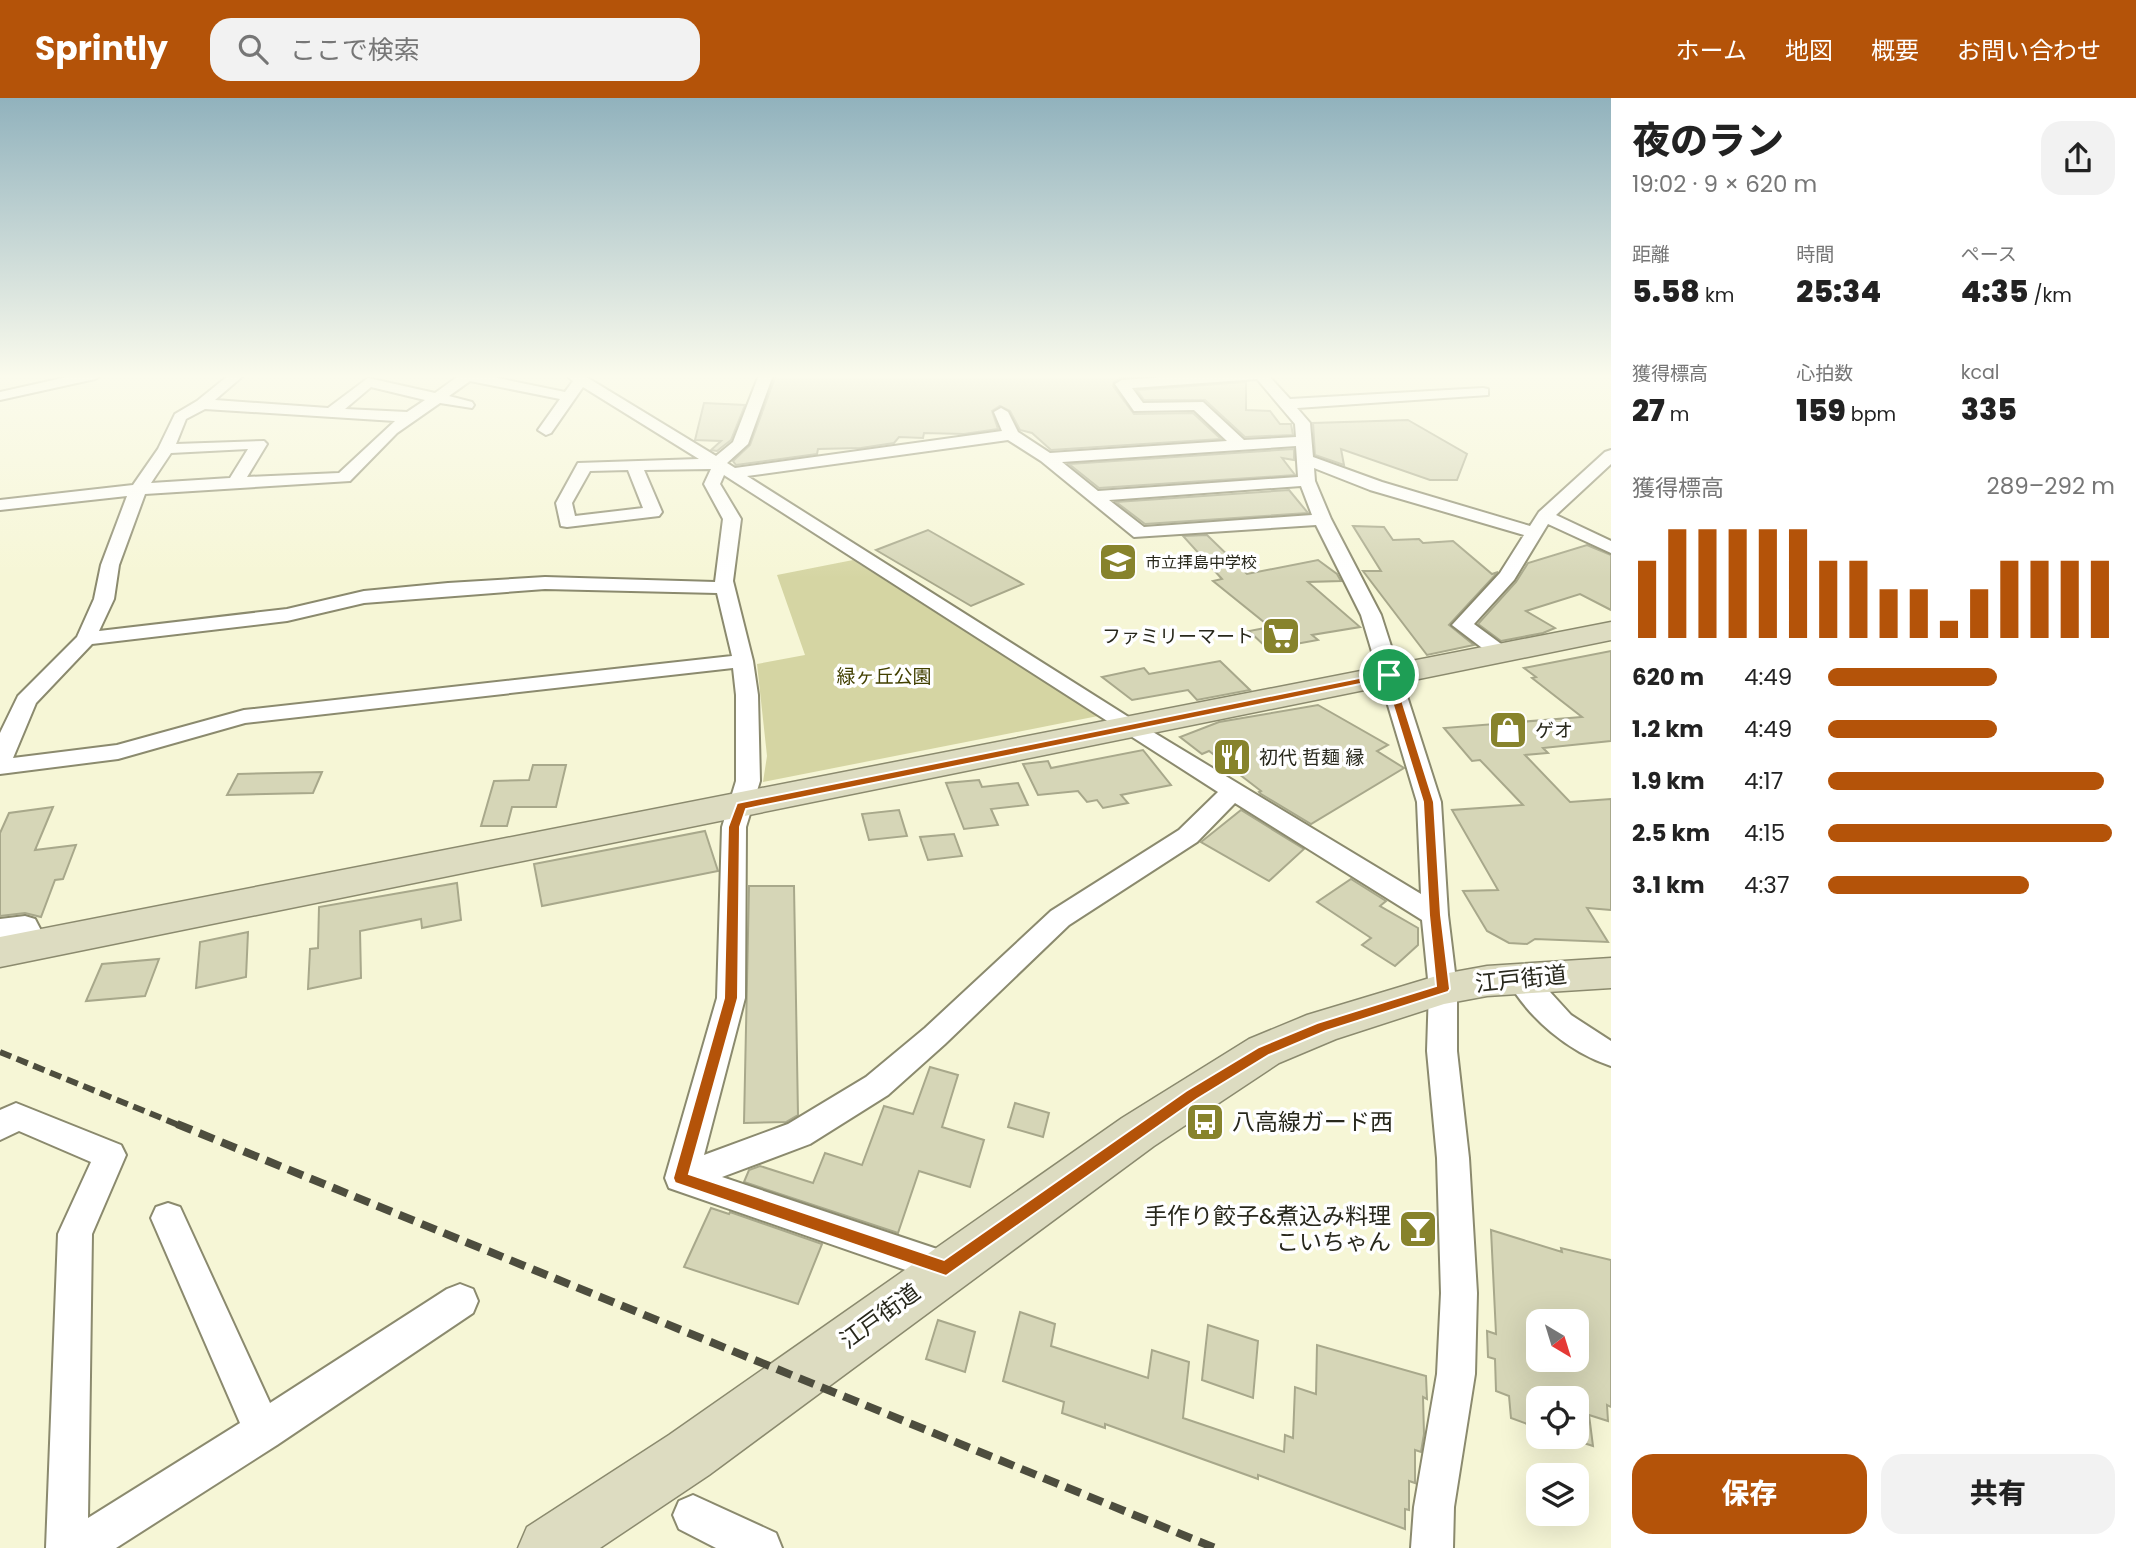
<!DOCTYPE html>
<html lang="ja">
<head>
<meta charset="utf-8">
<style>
	body { margin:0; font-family:Poppins,"Noto Sans JP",sans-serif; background:#f2f2f2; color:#222; height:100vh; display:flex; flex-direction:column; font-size:26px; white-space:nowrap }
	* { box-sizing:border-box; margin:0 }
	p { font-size:23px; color:#767676 }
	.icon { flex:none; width:38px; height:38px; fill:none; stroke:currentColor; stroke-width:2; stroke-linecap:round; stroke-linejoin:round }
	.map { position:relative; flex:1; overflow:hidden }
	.details { display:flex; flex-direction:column; background:#fff; width:525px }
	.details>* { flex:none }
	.needle { width:46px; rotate:142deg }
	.tools { position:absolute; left:1526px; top:1211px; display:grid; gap:14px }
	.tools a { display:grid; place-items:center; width:63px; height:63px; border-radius:14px; background:#fff; box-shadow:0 7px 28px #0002; font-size:35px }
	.pin { position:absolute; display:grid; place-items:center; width:60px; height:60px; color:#fff; margin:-30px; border:4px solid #fff; border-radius:50%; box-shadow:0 2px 7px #0007 }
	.round { display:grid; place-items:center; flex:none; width:74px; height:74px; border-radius:21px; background:#f2f2f2 }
	.overview { display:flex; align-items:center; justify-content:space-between; height:119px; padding:0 21px }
	h1 { font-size:38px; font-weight:800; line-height:52px }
	.metrics { display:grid; grid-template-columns:repeat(3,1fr); gap:10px; height:119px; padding:7px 21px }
	.metrics div { display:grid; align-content:center }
	.metrics b { font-size:30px; font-weight:800 }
	.metrics small { font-size:19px; font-weight:400 }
	.metrics p { font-size:19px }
	.chart { height:196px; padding:14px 21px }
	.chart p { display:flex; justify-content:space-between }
	.chart svg { width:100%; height:126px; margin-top:7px; stroke:#b45309; stroke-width:6 }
	.button { display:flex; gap:14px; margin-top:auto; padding:14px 21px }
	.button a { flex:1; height:80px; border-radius:21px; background:#b45309; color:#fff; font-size:28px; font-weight:800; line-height:80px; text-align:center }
	.button a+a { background:#f2f2f2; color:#222 }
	ul { padding:0 21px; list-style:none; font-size:23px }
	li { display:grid; grid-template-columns:112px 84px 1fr; align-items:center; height:52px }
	li i { height:18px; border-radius:9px; background:#b45309 }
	header { display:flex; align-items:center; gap:42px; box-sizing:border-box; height:98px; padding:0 35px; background:#b45309; color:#fff }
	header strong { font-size:33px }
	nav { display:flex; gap:38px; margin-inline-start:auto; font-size:24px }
	.search { width:490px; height:63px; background:#f2f2f2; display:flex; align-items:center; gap:18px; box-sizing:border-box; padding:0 24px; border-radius:21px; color:#767676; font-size:26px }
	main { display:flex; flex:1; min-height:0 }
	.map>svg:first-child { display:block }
	.green { fill:#d5d5a3 }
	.building { fill:#d6d6b7; stroke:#a8a88b; stroke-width:2; fill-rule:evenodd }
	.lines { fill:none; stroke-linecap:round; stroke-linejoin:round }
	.street-casing { stroke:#8b8a6e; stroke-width:4 }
	.secondary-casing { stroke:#8b8a6e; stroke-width:3 }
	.street { fill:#fff; fill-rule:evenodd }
	.secondary { fill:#dddcc1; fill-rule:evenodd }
	.rail-far1 { stroke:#4d4d3e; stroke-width:6; stroke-dasharray:12 6; stroke-linecap:butt }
	.rail { stroke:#4d4d3e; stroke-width:8; stroke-dasharray:16 8; stroke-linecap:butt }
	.route { fill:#b45309; stroke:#fff; stroke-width:2; fill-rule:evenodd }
	.labels { text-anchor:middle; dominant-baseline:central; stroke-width:7; stroke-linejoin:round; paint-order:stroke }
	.far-poi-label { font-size:16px; fill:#28281c; stroke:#fff; text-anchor:start }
	.poi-label { font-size:19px; fill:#28281c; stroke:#fff; text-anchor:start }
	.park-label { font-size:19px; fill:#424000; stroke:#fff }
	.near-street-label { font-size:23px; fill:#28281c; stroke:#fff }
	.near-poi-label { font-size:23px; fill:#28281c; stroke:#fff; text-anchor:start }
</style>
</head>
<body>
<header>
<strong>Sprintly</strong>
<div class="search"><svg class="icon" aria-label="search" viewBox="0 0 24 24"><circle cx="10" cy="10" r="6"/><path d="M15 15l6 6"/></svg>ここで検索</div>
<nav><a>ホーム</a><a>地図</a><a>概要</a><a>お問い合わせ</a></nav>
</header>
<main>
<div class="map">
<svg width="1611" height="1450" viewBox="0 0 1611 1450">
	<rect width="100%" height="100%" fill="#f6f6d6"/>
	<path class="green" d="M 853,462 L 1098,618 L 763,684 L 767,658 L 757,566 L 805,557 L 777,477 Z"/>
	<g class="building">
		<path d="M 776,277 L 1158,277 L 1122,279 L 1114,284 L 1113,288 L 1134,316 L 1193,315 L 1221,341 L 1051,352 L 1032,335 L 1020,332 L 1010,313 L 1000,308 L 992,313 L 998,331 L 964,336 L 924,335 L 923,340 L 899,339 L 894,345 L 861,350 L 818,351 L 817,356 L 736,367 L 733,363 L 750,347 Z"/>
		<path d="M 1246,284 L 1246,312 L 1270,313 L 1280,326 L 1291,326 L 1293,337 L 1245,339 L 1205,302 L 1144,302 L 1137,292 Z"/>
		<path d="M 704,305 L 745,307 L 731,342 L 717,353 L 711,352 L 721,343 L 695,342 Z"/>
		<path d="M 1408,322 L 1467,356 L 1457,382 L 1430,382 L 1341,351 L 1344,367 L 1315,357 L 1313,325 Z"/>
		<path d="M 1294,351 L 1294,362 L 1282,360 L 1295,377 L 1099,390 L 1069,366 Z"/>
		<path d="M 1289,392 L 1308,415 L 1145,426 L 1116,404 Z"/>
		<path d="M 1353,428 L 1384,429 L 1393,442 L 1419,441 L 1423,445 L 1453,443 L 1492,476 L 1498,474 L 1449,527 L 1474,547 L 1427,557 L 1363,473 L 1381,473 Z"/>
		<path d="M 928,432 L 1023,486 L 971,508 L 876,452 Z"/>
		<path d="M 1207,437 L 1247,476 L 1318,462 L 1337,476 L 1341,483 L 1308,484 L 1360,529 L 1312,537 L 1318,542 L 1268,551 L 1249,533 L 1270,529 L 1213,483 L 1222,481 L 1183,438 Z"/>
		<path d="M 1587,447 L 1611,457 L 1611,512 L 1580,496 L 1526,513 L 1555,530 L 1543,535 L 1501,543 L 1478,526 L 1516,484 L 1528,465 Z"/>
		<path d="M 1611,553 L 1611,643 L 1543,650 L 1548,655 L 1525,657 L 1570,704 L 1611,701 L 1611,812 L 1587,810 L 1608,844 L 1535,841 L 1527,846 L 1509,845 L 1487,833 L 1463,793 L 1498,792 L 1452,712 L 1523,707 L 1480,662 L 1472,663 L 1444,630 L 1582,619 L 1532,580 L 1536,579 L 1524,570 Z"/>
		<path d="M 1220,563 L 1250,592 L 1197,602 L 1188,592 L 1132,602 L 1102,579 L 1144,570 L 1149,576 Z"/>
		<path d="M 1318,607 L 1388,647 L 1377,653 L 1404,670 L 1311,726 L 1261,696 L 1259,694 L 1261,693 L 1209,653 L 1202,656 L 1180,639 L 1219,624 Z"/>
		<path d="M 1143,652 L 1171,687 L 1121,697 L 1128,705 L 1103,710 L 1097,702 L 1087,704 L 1078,693 L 1038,697 L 1023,666 L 1048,663 L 1051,670 Z"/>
		<path d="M 533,667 L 566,667 L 556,709 L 512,709 L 507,728 L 481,728 L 494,683 L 529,682 Z"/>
		<path d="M 322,674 L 313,695 L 227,697 L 238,676 Z"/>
		<path d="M 979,682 L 982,689 L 1018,685 L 1028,707 L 991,711 L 998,727 L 964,731 L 946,685 Z"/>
		<path d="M 53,709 L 35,752 L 76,747 L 63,781 L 55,782 L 41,819 L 25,815 L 0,818 L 0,735 L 9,715 Z"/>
		<path d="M 899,712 L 907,738 L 869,742 L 862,716 Z"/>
		<path d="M 1241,712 L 1304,751 L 1269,783 L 1201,744 Z"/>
		<path d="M 705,733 L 718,773 L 542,808 L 534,766 Z"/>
		<path d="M 954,736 L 962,758 L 928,762 L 920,739 Z"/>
		<path d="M 1351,781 L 1386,803 L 1380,808 L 1418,830 L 1418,847 L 1395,868 L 1362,847 L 1371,840 L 1317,804 Z"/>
		<path d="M 457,785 L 461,822 L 422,830 L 421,821 L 360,833 L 361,880 L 308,891 L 310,851 L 318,850 L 319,809 Z"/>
		<path d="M 749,788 L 794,788 L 798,1017 L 786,1024 L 744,1025 Z"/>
		<path d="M 248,834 L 246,879 L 196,890 L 200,844 Z"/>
		<path d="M 159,861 L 145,898 L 86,903 L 102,866 Z"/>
		<path d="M 930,969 L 958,977 L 942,1029 L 984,1042 L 970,1089 L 919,1073 L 898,1135 L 744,1084 L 749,1072 L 760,1068 L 813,1085 L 825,1055 L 862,1067 L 884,1008 L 913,1016 Z"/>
		<path d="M 1015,1005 L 1049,1015 L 1043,1039 L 1008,1029 Z"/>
		<path d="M 711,1110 L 729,1116 L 730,1114 L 822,1146 L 798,1206 L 684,1169 Z"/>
		<path d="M 1491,1132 L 1562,1154 L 1561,1150 L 1611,1162 L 1611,1309 L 1607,1307 L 1608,1323 L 1589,1317 L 1593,1348 L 1565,1339 L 1577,1339 L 1577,1300 L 1538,1300 L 1538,1330 L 1511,1320 L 1509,1298 L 1496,1293 L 1495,1261 L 1488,1259 L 1487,1233 L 1496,1236 ZM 1538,1223 L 1577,1223 L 1577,1262 L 1538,1262 Z"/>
		<path d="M 1020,1214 L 1055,1226 L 1051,1248 L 1148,1280 L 1152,1252 L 1189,1264 L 1183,1320 L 1284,1354 L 1285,1337 L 1293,1340 L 1295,1289 L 1316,1296 L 1317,1247 L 1426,1278 L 1427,1301 L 1423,1299 L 1424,1336 L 1421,1354 L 1415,1352 L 1415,1385 L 1409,1383 L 1409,1412 L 1405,1411 L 1405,1431 L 1258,1377 L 1258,1381 L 1105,1326 L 1105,1330 L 1062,1315 L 1064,1304 L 1003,1283 Z"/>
		<path d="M 938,1222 L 975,1234 L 965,1274 L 926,1261 Z"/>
		<path d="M 1208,1227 L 1258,1243 L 1253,1300 L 1202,1282 Z"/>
	</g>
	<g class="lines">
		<defs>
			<g id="street">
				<path d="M 76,277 L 102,277 L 95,281 L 0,302 L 0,294 Z"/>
				<path d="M 229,277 L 244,277 L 215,302 L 328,310 L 368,280 L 435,295 L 457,279 L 456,277 L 483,277 L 565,294 L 573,283 L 566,277 L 583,277 L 716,358 L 733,344 L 759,277 L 773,277 L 748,346 L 727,365 L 735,370 L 1002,333 L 994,314 L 1001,310 L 1008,314 L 1018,334 L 1050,355 L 1227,343 L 1194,312 L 1134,313 L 1115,286 L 1122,282 L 1197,277 L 1268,277 L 1290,301 L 1483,290 L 1488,291 L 1488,297 L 1297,310 L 1310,325 L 1313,359 L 1382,384 L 1530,428 L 1539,414 L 1605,354 L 1611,352 L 1611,366 L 1556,417 L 1611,443 L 1611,455 L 1548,426 L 1514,482 L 1474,526 L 1508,551 L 1511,555 L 1508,559 L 1494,559 L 1452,527 L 1500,475 L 1524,437 L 1370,392 L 1314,370 L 1315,383 L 1331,421 L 1381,517 L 1441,704 L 1448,817 L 1457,891 L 1457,953 L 1469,1060 L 1477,1195 L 1475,1276 L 1454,1409 L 1453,1450 L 1411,1450 L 1414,1409 L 1437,1276 L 1441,1195 L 1437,1060 L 1427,953 L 1429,891 L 1422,822 L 1235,705 L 1197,744 L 1069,827 L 945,946 L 888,997 L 810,1046 L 722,1079 L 958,1158 L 964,1170 L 958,1182 L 946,1186 L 669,1090 L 665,1080 L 717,900 L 722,729 L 736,683 L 736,597 L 733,570 L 245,625 L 118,661 L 0,676 L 0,635 L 18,598 L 77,539 L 94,501 L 101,467 L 127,398 L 0,412 L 0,402 L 133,387 L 158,351 L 175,316 L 197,303 ZM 1257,281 L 1295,326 L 1296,339 L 1244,342 L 1203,304 L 1143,305 L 1132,290 ZM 470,283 L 560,301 L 538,332 L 546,337 L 551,335 L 583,289 L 699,361 L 578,365 L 556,405 L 561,428 L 567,429 L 659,418 L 662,414 L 644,372 L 711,371 L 704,386 L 723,421 L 715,484 L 545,479 L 448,485 L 364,493 L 287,511 L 99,533 L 114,501 L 119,467 L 145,396 L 350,383 L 397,335 L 440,305 L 472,310 L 474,307 L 472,304 L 449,298 ZM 371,289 L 425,302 L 407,314 L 345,311 ZM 205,311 L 395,323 L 339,375 L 247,379 L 267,346 L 264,343 L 176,346 L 186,321 ZM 1008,342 L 1041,363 L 1134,439 L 1316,427 L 1361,517 L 1417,704 L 1421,796 L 1138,625 L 747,378 ZM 1296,348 L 1298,379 L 1098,393 L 1062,364 ZM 248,351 L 230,380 L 151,385 L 171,355 ZM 628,372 L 643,410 L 575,418 L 572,405 L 590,373 ZM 724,377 L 1218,694 L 1179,732 L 1051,813 L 925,930 L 866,979 L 788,1026 L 704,1057 L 745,900 L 746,729 L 760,683 L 758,597 L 753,563 L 733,483 L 741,421 L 720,386 ZM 1301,388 L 1312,417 L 1144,429 L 1109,402 ZM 545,491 L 717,495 L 732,558 L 244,612 L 117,647 L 13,660 L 36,605 L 92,546 L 287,523 L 364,505 Z"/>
				<path d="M 25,818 L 35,821 L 49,848 L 45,855 L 35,858 L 25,855 L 17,839 L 0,841 L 0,821 Z"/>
				<path d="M 1520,869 L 1530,872 L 1571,917 L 1611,943 L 1611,968 C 1568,954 1528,920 1506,880 L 1510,872 Z"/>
				<path d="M 16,1005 L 121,1047 L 126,1057 L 92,1136 L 88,1420 L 240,1325 L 151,1120 L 156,1109 L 168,1105 L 180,1109 L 270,1305 L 447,1191 L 460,1186 L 473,1191 L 478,1203 L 473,1215 L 277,1347 L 116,1450 L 46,1450 L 58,1136 L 91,1064 L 19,1033 L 0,1042 L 0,1012 Z"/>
				<path d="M 693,1397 L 776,1435 L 782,1450 L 716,1450 L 679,1431 L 673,1417 L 679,1403 Z"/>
			</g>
			<g id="secondary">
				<path d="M 1611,524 L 1611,542 L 0,869 L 0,839 Z"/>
				<path d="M 1611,860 L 1611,890 L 1487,898 L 1444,906 L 1336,941 L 1279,965 L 1154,1048 L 709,1377 L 600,1450 L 518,1450 L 527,1429 L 669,1337 L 1122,1020 L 1249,941 L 1307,917 L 1443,876 L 1487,868 Z"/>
			</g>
		</defs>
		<use href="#street" class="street-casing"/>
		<use href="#secondary" class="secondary-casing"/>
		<use href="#street" class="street"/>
		<use href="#secondary" class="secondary"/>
		<path class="rail-far1" d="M 0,954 L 181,1028"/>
		<path class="rail" d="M 177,1026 L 1215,1450"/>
	</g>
	<linearGradient id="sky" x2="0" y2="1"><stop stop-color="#91b2bd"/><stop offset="0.58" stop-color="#fbfbed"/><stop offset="1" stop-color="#fbfbed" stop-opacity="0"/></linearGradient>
	<rect width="1611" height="480" fill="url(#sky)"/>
	<path class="route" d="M 1389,574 L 1394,577 L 1434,704 L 1441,817 L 1450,891 L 1448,894 L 1326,933 L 1269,957 L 1197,1001 L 946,1178 L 675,1085 L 673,1080 L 724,900 L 728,729 L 737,705 ZM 1385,581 L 1423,704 L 1429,817 L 1436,888 L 1317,925 L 1259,949 L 1186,993 L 944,1162 L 689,1076 L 738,900 L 740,729 L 746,711 Z"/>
	<defs>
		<symbol id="school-square" viewBox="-11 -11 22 22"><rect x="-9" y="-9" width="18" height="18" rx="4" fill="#87832c" stroke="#fff"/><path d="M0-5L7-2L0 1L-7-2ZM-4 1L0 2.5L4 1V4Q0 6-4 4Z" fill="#fff"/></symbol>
		<symbol id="supermarket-square" viewBox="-11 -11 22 22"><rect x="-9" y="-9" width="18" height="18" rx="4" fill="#87832c" stroke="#fff"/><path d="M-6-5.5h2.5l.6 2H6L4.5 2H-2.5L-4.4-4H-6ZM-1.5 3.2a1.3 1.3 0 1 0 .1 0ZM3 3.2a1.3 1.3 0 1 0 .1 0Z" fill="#fff"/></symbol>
		<symbol id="shop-square" viewBox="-11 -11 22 22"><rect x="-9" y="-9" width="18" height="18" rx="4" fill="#87832c" stroke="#fff"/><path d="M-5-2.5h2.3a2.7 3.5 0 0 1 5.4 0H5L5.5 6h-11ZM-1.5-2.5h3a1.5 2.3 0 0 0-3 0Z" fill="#fff"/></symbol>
		<symbol id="restaurant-square" viewBox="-11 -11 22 22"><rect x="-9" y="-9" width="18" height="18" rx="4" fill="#87832c" stroke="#fff"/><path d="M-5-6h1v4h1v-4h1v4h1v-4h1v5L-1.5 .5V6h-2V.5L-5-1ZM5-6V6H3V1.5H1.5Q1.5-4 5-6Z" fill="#fff"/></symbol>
		<symbol id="bus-square" viewBox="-11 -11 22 22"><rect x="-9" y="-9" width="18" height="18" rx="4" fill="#87832c" stroke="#fff"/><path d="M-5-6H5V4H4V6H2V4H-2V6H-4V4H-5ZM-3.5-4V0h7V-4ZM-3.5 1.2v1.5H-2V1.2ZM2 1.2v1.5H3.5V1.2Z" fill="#fff"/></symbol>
		<symbol id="bar-square" viewBox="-11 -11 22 22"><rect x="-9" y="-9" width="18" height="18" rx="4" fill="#87832c" stroke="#fff"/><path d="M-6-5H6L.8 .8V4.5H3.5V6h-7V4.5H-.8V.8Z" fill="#fff"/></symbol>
	</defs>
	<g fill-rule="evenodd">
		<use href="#school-square" x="1096" y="442" width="44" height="44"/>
		<use href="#supermarket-square" x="1259" y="516" width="44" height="44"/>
		<use href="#shop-square" x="1486" y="610" width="44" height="44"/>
		<use href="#restaurant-square" x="1210" y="637" width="44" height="44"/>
		<use href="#bus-square" x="1183" y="1002" width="44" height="44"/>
		<use href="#bar-square" x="1396" y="1109" width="44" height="44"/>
	</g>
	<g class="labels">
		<g class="far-poi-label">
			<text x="1145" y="464">市立拝島中学校</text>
		</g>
		<g class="poi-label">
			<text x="1254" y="538" text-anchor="end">ファミリーマート</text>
			<text x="1535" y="632">ゲオ</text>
			<text x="1259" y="659">初代 哲麺 縁</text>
		</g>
		<g class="park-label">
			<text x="884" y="578">緑ヶ丘公園</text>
		</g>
		<g class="near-street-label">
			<text transform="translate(1521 881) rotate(-6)">江戸街道</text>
			<text transform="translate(880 1218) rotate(-36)">江戸街道</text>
		</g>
		<g class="near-poi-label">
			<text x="1232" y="1024">八高線ガード西</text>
			<text x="1391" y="1118" text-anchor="end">手作り餃子&amp;煮込み料理<tspan x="1391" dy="26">こいちゃん</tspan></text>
		</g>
	</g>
</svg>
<div class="tools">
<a><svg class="needle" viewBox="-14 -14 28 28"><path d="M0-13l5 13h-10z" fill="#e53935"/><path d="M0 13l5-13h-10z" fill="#767676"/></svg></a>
<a><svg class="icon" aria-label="locate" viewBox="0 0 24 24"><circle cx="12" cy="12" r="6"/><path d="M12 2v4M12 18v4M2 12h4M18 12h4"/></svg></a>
<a><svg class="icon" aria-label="layers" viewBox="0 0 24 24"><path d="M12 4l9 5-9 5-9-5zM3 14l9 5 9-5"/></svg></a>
</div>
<div class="pin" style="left:1389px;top:577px;background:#1e9e55"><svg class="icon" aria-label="arrive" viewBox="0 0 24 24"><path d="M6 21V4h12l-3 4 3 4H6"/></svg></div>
</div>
<section class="details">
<div class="overview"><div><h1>夜のラン</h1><p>19:02 · 9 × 620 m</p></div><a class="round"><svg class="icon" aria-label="share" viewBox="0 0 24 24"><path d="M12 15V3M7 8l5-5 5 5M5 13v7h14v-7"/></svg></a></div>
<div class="metrics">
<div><p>距離</p><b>5.58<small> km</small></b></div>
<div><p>時間</p><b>25:34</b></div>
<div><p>ペース</p><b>4:35<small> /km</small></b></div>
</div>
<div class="metrics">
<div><p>獲得標高</p><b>27<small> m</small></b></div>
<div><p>心拍数</p><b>159<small> bpm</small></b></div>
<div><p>kcal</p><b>335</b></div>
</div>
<div class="chart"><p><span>獲得標高</span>289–292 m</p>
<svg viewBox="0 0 160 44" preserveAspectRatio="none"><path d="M5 44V17M15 44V6M25 44V6M35 44V6M45 44V6M55 44V6M65 44V17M75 44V17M85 44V27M95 44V27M105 44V38M115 44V27M125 44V17M135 44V17M145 44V17M155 44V17"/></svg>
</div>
<ul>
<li><b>620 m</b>4:49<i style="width:59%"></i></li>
<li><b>1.2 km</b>4:49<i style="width:59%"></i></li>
<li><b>1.9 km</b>4:17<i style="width:96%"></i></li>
<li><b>2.5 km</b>4:15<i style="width:99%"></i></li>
<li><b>3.1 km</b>4:37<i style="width:70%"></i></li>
</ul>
<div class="button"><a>保存</a><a>共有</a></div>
</section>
</main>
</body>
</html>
